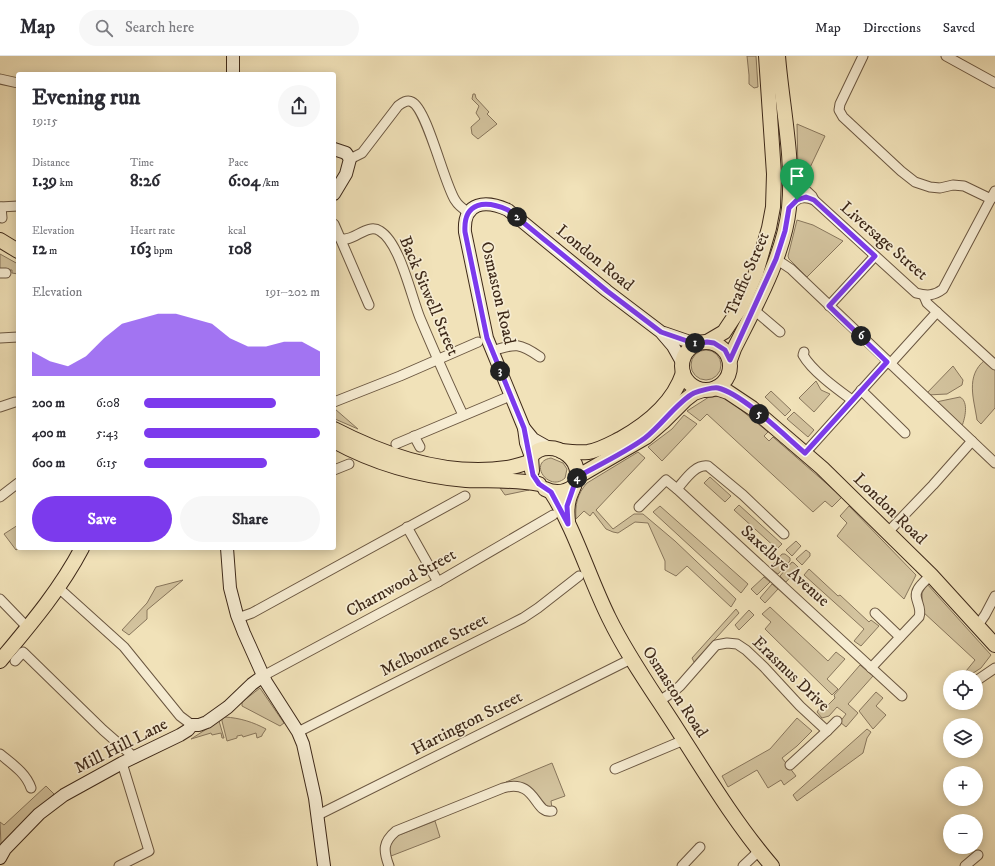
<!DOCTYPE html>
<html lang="en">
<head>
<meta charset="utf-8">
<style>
	body { margin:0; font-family:"IM FELL DW Pica",serif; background:#f7f7f7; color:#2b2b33; height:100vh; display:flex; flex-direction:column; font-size:15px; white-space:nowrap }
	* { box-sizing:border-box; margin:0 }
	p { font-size:13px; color:#7c7c81 }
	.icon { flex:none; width:22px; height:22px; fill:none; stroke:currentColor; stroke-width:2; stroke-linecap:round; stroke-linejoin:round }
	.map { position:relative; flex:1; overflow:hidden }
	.panel { position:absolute; left:16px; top:16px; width:320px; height:478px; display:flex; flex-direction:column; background:#fff; border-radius:4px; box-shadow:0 2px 10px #0003 }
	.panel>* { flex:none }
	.tools { position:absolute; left:943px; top:614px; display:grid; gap:8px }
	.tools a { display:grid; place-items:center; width:40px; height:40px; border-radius:50%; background:#fff; box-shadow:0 2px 10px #0003; font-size:20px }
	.pin { position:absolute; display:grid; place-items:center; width:34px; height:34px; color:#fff; margin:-41px -17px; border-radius:50% 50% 50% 0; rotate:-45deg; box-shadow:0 0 4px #0007 }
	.pin .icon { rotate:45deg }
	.km { position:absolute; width:20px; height:20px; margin:-10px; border-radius:50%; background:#222; color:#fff; font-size:11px; line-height:20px; text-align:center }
	.round { display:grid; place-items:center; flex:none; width:42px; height:42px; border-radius:21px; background:#f7f7f7 }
	.headline { display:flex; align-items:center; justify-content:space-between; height:68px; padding:0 16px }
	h1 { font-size:22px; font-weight:700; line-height:30px }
	.stats { display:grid; grid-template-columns:repeat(3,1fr); gap:6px; height:68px; padding:4px 16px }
	.stats div { display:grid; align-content:center }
	.stats b { font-size:17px; font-weight:700 }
	.stats small { font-size:11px; font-weight:400 }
	.stats p { font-size:11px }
	.chart { height:112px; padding:8px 16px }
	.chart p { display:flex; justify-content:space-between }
	.chart svg { width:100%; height:72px; margin-top:4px; fill:#7c3aed; opacity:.7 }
	.cta { display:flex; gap:8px; margin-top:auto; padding:8px 16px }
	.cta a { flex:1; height:46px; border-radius:24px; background:#7c3aed; color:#fff; font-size:16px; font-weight:700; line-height:46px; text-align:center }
	.cta a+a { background:#f7f7f7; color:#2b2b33 }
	ul { padding:0 16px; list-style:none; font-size:13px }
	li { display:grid; grid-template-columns:64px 48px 1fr; align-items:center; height:30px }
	li i { height:10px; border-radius:5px; background:#7c3aed }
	header { display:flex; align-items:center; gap:24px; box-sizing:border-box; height:56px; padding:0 20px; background:#fff; border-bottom:1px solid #e1e1e2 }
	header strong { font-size:19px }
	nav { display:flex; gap:22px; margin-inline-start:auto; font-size:14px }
	.search { width:280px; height:36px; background:#f7f7f7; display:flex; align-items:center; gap:10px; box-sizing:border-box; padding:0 14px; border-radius:22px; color:#7c7c81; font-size:15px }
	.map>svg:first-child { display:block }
	.green { fill:#d3c39e; stroke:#88765c }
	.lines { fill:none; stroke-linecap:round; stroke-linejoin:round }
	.street-casing { stroke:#6b5741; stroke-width:11 }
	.secondary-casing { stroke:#3e2919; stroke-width:14 }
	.primary-casing { stroke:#3e2919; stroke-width:16 }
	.street { stroke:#f6ecd2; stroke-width:9 }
	.secondary { stroke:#f6ecd2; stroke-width:12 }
	.primary { stroke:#f1e2b9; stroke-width:14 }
	.route-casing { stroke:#fff; stroke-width:8 }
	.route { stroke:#7c3aed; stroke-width:5 }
	.labels { text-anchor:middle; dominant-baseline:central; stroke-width:3.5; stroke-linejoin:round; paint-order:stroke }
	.street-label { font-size:17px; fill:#3e2919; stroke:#f6ecd2 }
</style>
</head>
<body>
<header>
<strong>Map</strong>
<div class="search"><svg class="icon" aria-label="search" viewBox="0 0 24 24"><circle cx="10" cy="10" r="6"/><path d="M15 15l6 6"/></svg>Search here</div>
<nav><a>Map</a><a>Directions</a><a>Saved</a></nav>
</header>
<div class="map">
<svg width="995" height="810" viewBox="0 0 995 810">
	<rect width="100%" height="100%" fill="#f1e2b9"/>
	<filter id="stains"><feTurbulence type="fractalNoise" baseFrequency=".005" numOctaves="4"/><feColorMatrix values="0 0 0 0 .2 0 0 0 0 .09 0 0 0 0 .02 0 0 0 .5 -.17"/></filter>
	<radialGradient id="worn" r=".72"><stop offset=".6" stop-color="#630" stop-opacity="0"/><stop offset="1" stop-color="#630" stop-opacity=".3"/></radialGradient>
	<g class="green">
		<path d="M 747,0 L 756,0 L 758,31 L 754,32 L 749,28 L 749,19 Z"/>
		<path d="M 473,38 L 475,38 L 476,42 L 489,56 L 487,58 L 497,68 L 478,83 L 472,78 L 471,71 L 480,63 L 476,57 L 479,50 L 472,43 Z"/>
		<path d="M 797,68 L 825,80 L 804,124 L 798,116 Z"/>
		<path d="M 797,164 L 813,169 L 843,185 L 807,221 L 789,203 L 788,200 Z"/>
		<path d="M 0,198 L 18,208 L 18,218 L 12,217 L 12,214 L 0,214 Z"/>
		<circle cx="706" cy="309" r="15"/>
		<path d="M 985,304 L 995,313 L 995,352 L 981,368 L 977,364 C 974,343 965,320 985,304 Z"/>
		<path d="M 953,310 L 963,324 L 962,329 L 947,338 L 927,339 L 926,338 Z"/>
		<path d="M 816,325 L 821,334 L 830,338 L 814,356 L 799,342 Z"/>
		<path d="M 771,335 L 791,354 L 785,360 L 765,341 Z"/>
		<path d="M 724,340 L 768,376 L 764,380 L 769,385 L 773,381 L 842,441 L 832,451 L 825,445 L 813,456 L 707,358 L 700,365 L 687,355 L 709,341 Z"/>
		<path d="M 960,341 C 969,346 965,362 962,370 L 936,346 Z"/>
		<path d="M 335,353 L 358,373 L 335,363 Z"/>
		<path d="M 794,356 L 814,374 L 808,381 L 787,363 Z"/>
		<path d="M 684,359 L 697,368 L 662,405 L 648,391 L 672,373 Z"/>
		<path d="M 638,396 L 645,402 L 596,454 L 613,473 L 634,458 L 643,458 L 675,485 L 736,543 L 731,551 L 687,510 L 676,520 L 665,514 L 665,505 L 648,467 L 635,466 L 618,477 L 613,476 L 606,473 L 593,456 L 590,460 L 584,455 L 576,463 C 575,449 577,438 587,427 Z"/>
		<path d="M 551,402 L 563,407 L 567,413 L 565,422 C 549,437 527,406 551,402 Z"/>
		<path d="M 710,421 L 731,440 L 725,446 L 704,427 Z"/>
		<path d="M 500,432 L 523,432 L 529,434 L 505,439 Z"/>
		<path d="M 739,449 L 782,488 L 777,493 L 734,454 Z"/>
		<path d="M 660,450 L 748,528 L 741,537 L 653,456 Z"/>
		<path d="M 849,450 L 916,519 L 904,543 L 837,480 L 847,467 L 840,460 Z"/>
		<path d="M 18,469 L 19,492 L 16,494 L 4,478 Z"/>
		<path d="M 796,485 L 801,490 L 792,500 L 786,494 Z"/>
		<path d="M 806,494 L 810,497 L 810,500 L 802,509 L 796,503 Z"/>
		<path d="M 782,498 L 785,498 L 790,502 L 790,505 L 778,518 L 770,512 Z"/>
		<path d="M 792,506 L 794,507 L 798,511 L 798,513 L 786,526 L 780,520 Z"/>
		<path d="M 809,513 L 838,540 L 840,539 L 869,566 L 871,564 L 879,570 L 861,590 L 854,585 L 864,573 L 804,519 Z"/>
		<path d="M 764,521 L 770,526 L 757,539 L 751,533 Z"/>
		<path d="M 183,524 L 147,554 L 147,563 L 129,579 L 122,574 L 147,547 L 156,531 Z"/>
		<path d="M 772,528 L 778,533 L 765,547 L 760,542 Z"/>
		<path d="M 927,528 L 991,599 L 981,612 L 967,621 L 962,620 L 975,604 L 922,555 L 922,537 Z"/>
		<path d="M 770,551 L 828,605 L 836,596 L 845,603 L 827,623 L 838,633 L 832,639 L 765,573 L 771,566 L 762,558 Z"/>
		<path d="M 736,553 L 739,557 L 694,606 L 692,602 Z"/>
		<path d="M 749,554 L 754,559 L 739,574 L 735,569 Z"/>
		<path d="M 860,609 L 873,620 L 848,648 L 858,657 L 846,671 L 840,666 L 846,658 L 837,651 L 829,660 L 822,662 L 817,656 L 821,650 L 825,652 L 835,642 L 834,639 Z"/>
		<path d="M 260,632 L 284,667 L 280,670 L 242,650 L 242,646 Z"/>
		<path d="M 876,636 L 883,642 L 876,650 L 886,659 L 873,673 L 859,655 Z"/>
		<path d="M 225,661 C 240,662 253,666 266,673 L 262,679 L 262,680 L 257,682 L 256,677 L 243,681 L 242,679 L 237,680 L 237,682 L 227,685 L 222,665 L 222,663 Z"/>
		<path d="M 797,662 L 812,675 L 797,690 L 782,702 L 796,720 L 784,729 L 781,724 L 768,732 L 757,714 L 728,731 L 722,720 L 770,693 Z"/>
		<path d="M 219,665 L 224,682 L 222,682 L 221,677 L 212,679 L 211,677 L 191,683 Z"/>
		<path d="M 867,673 L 871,676 L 867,682 L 863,697 L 797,745 L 793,739 Z"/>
		<path d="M 552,707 L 565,740 L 551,745 L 552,752 L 550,752 L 512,726 L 506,726 Z"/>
		<path d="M 46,730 L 54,738 L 12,777 L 1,789 L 0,766 L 4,769 Z"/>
		<path d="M 435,765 L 440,781 L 391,800 L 388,797 L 390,786 L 397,780 Z"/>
	</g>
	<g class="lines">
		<defs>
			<g id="street">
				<path d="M 863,0 L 840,48 L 839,54 L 843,61 L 901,115 L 915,126 L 930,131 L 940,132 L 953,129 L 964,130 L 991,143"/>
				<path d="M 946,0 L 995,27"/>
				<path d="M 0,23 L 18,27"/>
				<path d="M 350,103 L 362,97 L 398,50 C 402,47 407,43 412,46 C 427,53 444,127 455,144 C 458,149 463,153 468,156"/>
				<path d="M 790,116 L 797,126 L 812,140 L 814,144 L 916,237 C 927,240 934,240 943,233 L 995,135"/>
				<path d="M 0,151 L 18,150"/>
				<path d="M 1,151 L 2,162"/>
				<path d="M 789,152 C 796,142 803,139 814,144"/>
				<path d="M 334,168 L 369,249"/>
				<path d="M 340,182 C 352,188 367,166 380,175 C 400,187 411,240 420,262 C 434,295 448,327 463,359"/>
				<path d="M 776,203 L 791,213 L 995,407"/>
				<path d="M 0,217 L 6,217"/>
				<path d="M 924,240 L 927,247 L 995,309"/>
				<path d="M 829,250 L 875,200"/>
				<path d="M 753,253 L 780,276"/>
				<path d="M 0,282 L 18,281"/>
				<path d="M 492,295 C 516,287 520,287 540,301"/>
				<path d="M 804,296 L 803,299 C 812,315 837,333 852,344"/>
				<path d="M 890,308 L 937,256"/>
				<path d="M 861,334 L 905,377"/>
				<path d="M 334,346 L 400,320 L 478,286"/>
				<path d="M 0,351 L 15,346"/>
				<path d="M 414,380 L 420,391"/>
				<path d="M 396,388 L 510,340"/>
				<path d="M 805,397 L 887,306"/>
				<path d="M 334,414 L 349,408"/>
				<path d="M 677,433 C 685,424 695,408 708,410 L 743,439 L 784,478"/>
				<path d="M 0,441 L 18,427"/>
				<path d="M 639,451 L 666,424 L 677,433 L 902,640"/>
				<path d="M 407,471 L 438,526"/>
				<path d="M 888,476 L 933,429 L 972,385"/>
				<path d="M 56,535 L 62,535 L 124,591 L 180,660 L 192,669"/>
				<path d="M 0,543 L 27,571"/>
				<path d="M 875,557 L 900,581"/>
				<path d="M 238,562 L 252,557 L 465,440"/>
				<path d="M 978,569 L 985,559 L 995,540"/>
				<path d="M 15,605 L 23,596 L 103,674 L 135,702"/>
				<path d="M 871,612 L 919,561 C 923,550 912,543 918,533 C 921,528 927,523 931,519"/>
				<path d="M 263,620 L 438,526 L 553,459"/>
				<path d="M 976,625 L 995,612"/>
				<path d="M 659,645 L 673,636 L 680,630 L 716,589 L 727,587 L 737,588 L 746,594 L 764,611 L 800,650 L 827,675 L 790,709"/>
				<path d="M 827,675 L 837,665"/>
				<path d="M 298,676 L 523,562 L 538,552 L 579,520"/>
				<path d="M 0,698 C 12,708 26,717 31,732"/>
				<path d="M 615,713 L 684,684"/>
				<path d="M 318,759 L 631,603"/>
				<path d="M 119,810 L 149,795 L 122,707"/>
				<path d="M 389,810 C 383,794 383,786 396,775 L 503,732 C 537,722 534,759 552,755"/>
				<path d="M 682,810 L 700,791"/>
				<path d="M 743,810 L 759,795"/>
				<path d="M 965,810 L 978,799"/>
			</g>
			<g id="secondary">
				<path d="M 233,18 L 233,0"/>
				<path d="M 334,93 L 346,97 L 350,103 L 346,118 L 334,138"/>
				<path d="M 664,277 L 696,288"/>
				<path d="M 524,372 L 526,387 L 531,401"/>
				<path d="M 549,392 L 533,383 L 524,372 L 487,282 L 465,176 C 463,145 486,144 508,154 L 607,235 L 661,276 L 673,290 L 682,306"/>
				<path d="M 227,492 L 230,532 L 237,559 L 244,577 L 266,626 L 298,676 L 303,688 L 315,742 L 324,810"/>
				<path d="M 0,802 L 5,793 L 39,758 L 64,739 L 122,707 L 180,679 L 188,674 L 192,669 L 199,669 L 207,666 L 228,651 L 252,628 L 263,620"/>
			</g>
			<g id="primary">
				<path d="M 0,184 L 18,195"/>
				<circle cx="706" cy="310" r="24"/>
				<path d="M 707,286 L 724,276 L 740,252 L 756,217 L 769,172 L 773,151 L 774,118 L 766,0"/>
				<path d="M 730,304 L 734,293 C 755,251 784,200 789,152 C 794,102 782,50 778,0"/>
				<path d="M 716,332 L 728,336 L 752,352 L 822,412 L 931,519 L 995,589"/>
				<path d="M 334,373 C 386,400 447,421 507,412 C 515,411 522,408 530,406"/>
				<path d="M 334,385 C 374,407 420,420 466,424 C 490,425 515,423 539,428"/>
				<path d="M 561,395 C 570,396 579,397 588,396 C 600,394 610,388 620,383 C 647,368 673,347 683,317"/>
				<path d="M 532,415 L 531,401 C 535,395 542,392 549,392 C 562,392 577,403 577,417 C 578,425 571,435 569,443 C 567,450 567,457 568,465"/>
				<path d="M 577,421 L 646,381 L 663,366 L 685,344 L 694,337 L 703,334"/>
				<path d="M 545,433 C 555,438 565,437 574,430"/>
				<path d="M 551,436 C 575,473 589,522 609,562 C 628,601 654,637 677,673 C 707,720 736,768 772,810"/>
				<path d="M 0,605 C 30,569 60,534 82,492"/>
			</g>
		</defs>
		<use href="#street" class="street-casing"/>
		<use href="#secondary" class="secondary-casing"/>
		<use href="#primary" class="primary-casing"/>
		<use href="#street" class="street"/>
		<use href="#secondary" class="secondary"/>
		<use href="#primary" class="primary"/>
	</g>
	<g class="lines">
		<defs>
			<path id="route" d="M 806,141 L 814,144 L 875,200 L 829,250 L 887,306 L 805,397 C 785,380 743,338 718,332 C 713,331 699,335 694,337 C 678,345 661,370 645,382 C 626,396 599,409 577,421 L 567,450 L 568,468 L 551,436 L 539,428 L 533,419 L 524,372 L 487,282 L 465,176 C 463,145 486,144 508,154 L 607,235 L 661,276 L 696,288 L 707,286 L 714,287 L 725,294 L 730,304 L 776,203 L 785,175 L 789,152 L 797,144 Z"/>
		</defs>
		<use href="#route" class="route-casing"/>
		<use href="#route" class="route"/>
	</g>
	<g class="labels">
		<g class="street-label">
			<text transform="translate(884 185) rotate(41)">Liversage Street</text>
			<text transform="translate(595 202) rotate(39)">London Road</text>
			<text transform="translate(747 218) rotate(-67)">Traffic Street</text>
			<text transform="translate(498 237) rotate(77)">Osmaston Road</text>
			<text transform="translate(429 240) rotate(67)">Back Sitwell Street</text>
			<text transform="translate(890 453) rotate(44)">London Road</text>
			<text transform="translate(785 510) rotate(42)">Saxelbye Avenue</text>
			<text transform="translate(401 527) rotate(-29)">Charnwood Street</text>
			<text transform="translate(434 589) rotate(-27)">Melbourne Street</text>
			<text transform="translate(791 618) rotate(44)">Erasmus Drive</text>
			<text transform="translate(675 636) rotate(57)">Osmaston Road</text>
			<text transform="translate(467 667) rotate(-27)">Hartington Street</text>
			<text transform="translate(121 690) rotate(-27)">Mill Hill Lane</text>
		</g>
	</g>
	<rect width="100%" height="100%" filter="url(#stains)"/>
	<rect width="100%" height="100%" fill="url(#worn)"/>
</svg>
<div class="tools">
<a><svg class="icon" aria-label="locate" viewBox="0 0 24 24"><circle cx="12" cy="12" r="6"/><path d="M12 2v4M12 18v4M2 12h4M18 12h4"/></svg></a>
<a><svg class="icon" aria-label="layers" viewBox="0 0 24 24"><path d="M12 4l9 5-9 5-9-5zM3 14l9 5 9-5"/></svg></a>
<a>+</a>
<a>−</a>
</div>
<div class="pin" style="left:797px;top:144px;background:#1e9e55"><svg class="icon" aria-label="arrive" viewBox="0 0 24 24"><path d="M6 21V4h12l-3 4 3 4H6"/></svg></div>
<b class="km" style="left:695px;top:287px">1</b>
<b class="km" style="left:517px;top:161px">2</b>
<b class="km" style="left:500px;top:315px">3</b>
<b class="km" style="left:577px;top:422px">4</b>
<b class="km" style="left:759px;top:358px">5</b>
<b class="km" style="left:861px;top:280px">6</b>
<section class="panel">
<div class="headline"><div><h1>Evening run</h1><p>19:15</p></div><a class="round"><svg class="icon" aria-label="share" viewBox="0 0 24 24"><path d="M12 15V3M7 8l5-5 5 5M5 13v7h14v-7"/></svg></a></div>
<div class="stats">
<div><p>Distance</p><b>1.39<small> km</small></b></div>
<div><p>Time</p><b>8:26</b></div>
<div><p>Pace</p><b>6:04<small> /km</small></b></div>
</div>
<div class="stats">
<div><p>Elevation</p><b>12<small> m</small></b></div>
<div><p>Heart rate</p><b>163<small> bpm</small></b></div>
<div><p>kcal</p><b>108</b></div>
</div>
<div class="chart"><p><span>Elevation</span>191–202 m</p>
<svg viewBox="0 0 160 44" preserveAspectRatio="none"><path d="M0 44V29L10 35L20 38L30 32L40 21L50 12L60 9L70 6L80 6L90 9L100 12L110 21L120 26L130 26L140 23L150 23L160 29V44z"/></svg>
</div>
<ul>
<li><b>200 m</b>6:08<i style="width:75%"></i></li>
<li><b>400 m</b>5:43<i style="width:100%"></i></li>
<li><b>600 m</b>6:15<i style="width:70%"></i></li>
</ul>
<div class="cta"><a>Save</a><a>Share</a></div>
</section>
</div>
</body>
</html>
